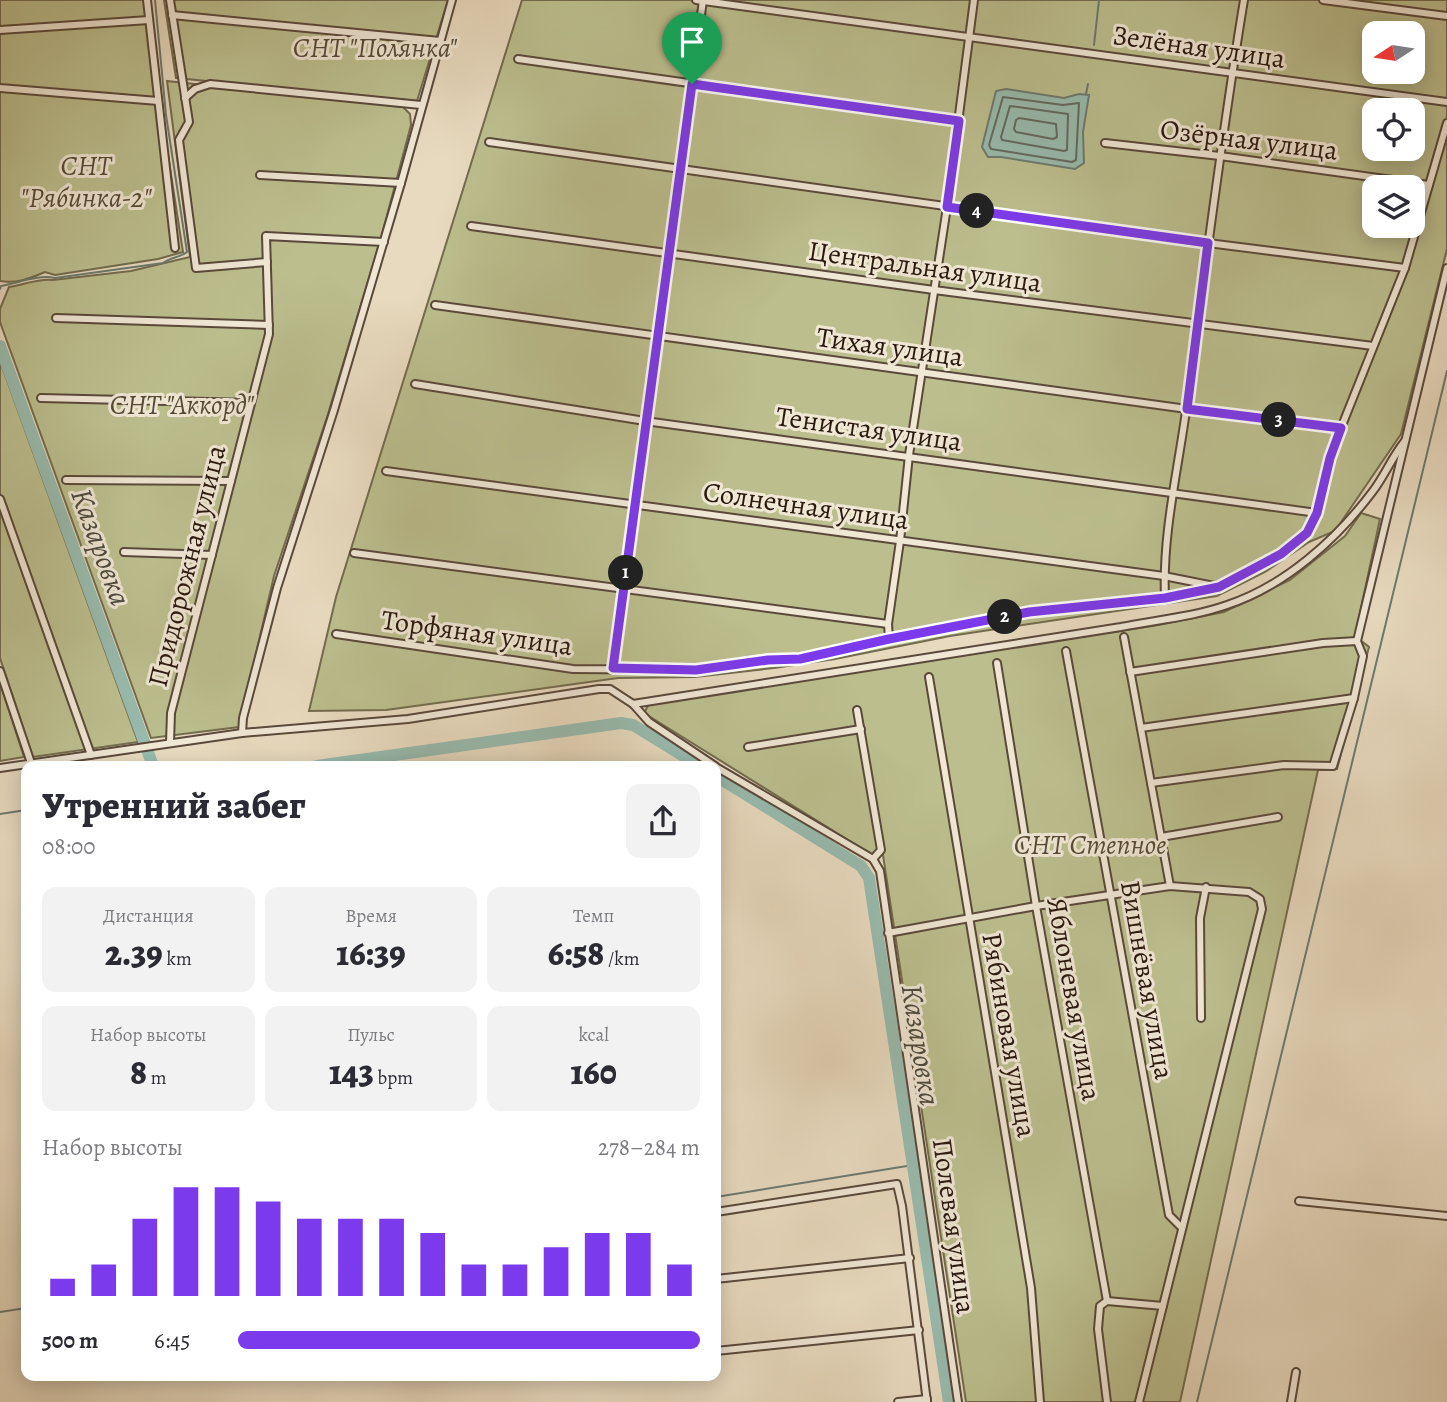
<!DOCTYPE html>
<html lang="ru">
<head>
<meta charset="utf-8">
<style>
	body { margin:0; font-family:Alegreya,serif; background:#f2f2f3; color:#2b2b33; height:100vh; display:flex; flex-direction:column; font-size:26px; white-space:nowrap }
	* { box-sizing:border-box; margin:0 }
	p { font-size:23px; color:#7c7c81 }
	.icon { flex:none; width:38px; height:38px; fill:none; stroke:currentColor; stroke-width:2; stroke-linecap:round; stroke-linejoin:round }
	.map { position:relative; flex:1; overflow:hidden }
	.drawer { position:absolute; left:21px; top:761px; width:700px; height:620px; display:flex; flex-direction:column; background:#fff; border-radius:14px; box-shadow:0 4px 18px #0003 }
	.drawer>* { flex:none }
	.needle { width:46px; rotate:258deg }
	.controls { position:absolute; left:1362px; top:21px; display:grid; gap:14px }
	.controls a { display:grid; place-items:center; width:63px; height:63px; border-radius:14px; background:#fff; box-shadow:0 4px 18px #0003; font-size:35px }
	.pin { position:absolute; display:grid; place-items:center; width:60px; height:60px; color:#fff; margin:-72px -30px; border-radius:50% 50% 50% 0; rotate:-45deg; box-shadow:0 0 7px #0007 }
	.pin .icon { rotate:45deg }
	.km { position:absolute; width:35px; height:35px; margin:-18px; border-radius:50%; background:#222; color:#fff; font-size:19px; line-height:35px; text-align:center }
	.round { display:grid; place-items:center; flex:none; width:74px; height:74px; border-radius:14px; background:#f2f2f3 }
	.overview { display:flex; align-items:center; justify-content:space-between; height:119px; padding:0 21px }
	h1 { font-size:38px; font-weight:800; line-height:52px }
	.metrics { display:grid; grid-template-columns:repeat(3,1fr); gap:10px; height:119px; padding:7px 21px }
	.metrics div { display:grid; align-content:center; border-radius:14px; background:#f2f2f3; text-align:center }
	.metrics b { font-size:35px; font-weight:800 }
	.metrics small { font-size:19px; font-weight:400 }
	.metrics p { font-size:19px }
	.chart { height:196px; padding:14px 21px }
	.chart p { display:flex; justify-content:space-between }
	.chart svg { width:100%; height:126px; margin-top:7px; stroke:#7c3aed; stroke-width:6 }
	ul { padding:0 21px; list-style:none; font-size:23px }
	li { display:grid; grid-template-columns:112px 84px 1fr; align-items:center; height:52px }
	li i { height:18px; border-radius:9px; background:#7c3aed }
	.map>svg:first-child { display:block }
	.green { fill:#bcbe8e; stroke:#736c4e; stroke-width:2; fill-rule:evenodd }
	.water { fill:#98bbae; stroke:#6c7a6e; stroke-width:2 }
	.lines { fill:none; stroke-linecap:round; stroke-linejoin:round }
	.shore { stroke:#616a5e; stroke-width:2 }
	.stream { stroke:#6c7a6e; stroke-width:2 }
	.river { stroke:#98bbae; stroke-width:12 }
	.minor-casing { stroke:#5a493b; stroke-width:10 }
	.minor { stroke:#f0e7d5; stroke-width:6 }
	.route-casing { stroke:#fff; stroke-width:14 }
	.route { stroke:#7c3aed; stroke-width:9 }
	.labels { text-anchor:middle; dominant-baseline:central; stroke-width:6; stroke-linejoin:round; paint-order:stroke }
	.street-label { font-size:28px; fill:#2a190f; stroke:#f0e7d5 }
	.park-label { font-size:28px; font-style:italic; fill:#564b35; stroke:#f0e7d5 }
	.water-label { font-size:30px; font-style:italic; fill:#4b4a3f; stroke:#f0e7d5 }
</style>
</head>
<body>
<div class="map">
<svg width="1447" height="1402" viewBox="0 0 1447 1402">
	<rect width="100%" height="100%" fill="#e8dabf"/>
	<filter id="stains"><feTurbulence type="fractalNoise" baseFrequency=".00286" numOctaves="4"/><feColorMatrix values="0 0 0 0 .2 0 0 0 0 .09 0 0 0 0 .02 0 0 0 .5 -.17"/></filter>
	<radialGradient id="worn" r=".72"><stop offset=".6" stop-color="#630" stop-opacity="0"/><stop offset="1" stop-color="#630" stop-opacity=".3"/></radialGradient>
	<g class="green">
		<path d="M 0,0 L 144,0 L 183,252 L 158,259 L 55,275 L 45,272 C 31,278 16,284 0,281 Z"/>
		<path d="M 164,0 L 448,0 L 417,101 L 176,78 Z"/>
		<path d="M 522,0 L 1447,0 L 1447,249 L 1401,434 L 1335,531 L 1309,542 L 1265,572 L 1217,596 L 950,636 L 835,659 L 774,668 L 695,677 L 618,678 L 386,710 L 309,711 L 336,597 ZM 1374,33 L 1412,33 L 1412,72 L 1374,72 ZM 1374,110 L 1412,110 L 1412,149 L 1374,149 ZM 1374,187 L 1412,187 L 1412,226 L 1374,226 Z"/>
		<path d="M 167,81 L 403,107 L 410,114 L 411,125 L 381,238 L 328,414 L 274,576 L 239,727 L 151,738 L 0,322 L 0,309 L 9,287 C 24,285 38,278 53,280 L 131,271 L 190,257 Z"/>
		<path d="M 0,361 L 138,742 L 33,757 L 0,658 Z"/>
		<path d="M 1361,513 L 1380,519 L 1355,636 L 1369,647 L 1337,769 L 1318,770 L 1180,1402 L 966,1402 L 883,855 L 872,855 L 644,713 L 649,704 L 1158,625 L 1224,612 L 1290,580 L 1345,536 Z"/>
		<path d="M 0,683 L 24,757 L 0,761 Z"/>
	</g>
	<path class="water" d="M 1006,89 L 1064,98 L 1079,94 L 1089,95 L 1083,132 L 1084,163 L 1075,169 L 1001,157 L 988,157 L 982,147 L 996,91 Z"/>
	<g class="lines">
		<g class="shore">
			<path d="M 1003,97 L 1063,105 L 1079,103 L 1076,160 L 1072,162 L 991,149 L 989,145 Z"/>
			<path d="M 1010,106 L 1068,114 L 1067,150 L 1064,151 L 1002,140 L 1001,137 Z"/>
			<path d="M 1019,118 L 1056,124 L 1057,137 L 1053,139 L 1016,132 L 1014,129 L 1016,120 Z"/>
		</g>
		<g class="stream">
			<path d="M 1094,45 L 1099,0"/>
			<path d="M 1086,94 L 1088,84"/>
			<path d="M 0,289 L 1,286 C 18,283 40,274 55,278 L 163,263 C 171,257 179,258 187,252 L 166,115 L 155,0"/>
			<path d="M 0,814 L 26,810"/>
			<path d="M 716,1197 L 913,1165"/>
			<path d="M 0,1312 L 26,1308"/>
			<path d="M 1197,1402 L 1447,371"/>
		</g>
		<g class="river">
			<path d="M 0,346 L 153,766"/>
			<path d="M 317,766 L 621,723 L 633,725 L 700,766"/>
			<path d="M 716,776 L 861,866 L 869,878 L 949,1402"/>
		</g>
		<defs>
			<g id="minor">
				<path d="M 147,0 L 175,248"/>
				<path d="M 170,0 L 189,122 L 179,140 L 196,268 L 267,262"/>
				<path d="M 696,0 L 1447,102"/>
				<path d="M 1323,0 L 1447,16"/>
				<path d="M 172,15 L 440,41"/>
				<path d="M 0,30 L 149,20"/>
				<path d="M 518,59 L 959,121"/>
				<path d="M 0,88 L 158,101"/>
				<path d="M 185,98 L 195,89 L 210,84 L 421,105"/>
				<path d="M 489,142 L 1208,243 L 1405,268"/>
				<path d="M 1105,143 L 1220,156 L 1429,185"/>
				<path d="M 260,175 L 401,183"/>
				<path d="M 471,226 L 934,290 L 1373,346"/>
				<path d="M 435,305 L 1187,409 L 1341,428"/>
				<path d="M 56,318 L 269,325"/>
				<path d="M 415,384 L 645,421 L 1317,513"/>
				<path d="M 41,398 L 251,403"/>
				<path d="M 386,471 L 1164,576 L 1214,586"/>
				<path d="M 66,480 L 231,481"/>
				<path d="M 0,499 L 91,755"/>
				<path d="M 124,552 L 212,555"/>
				<path d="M 354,553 L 888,624"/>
				<path d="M 1165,598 C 1162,531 1180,462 1188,396 C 1206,264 1222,132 1244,0"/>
				<path d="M 336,634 L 573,669 L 696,670 L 768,661 L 800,659 L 889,639 L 1029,612 L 1165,598 L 1219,587 L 1281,554 L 1307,533 L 1317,513 L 1330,458 L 1341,428 L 1405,268 L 1447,123"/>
				<path d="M 1124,637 L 1170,886"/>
				<path d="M 889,639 L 888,624 L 900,541 L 909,455 L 947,207 L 974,0"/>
				<path d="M 1066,651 L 1169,1215 L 1182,1228"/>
				<path d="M 997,663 L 1036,906 L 1107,1301"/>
				<path d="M 613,668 L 703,0"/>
				<path d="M 0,671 L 31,763"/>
				<path d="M 1130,672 L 1323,643 L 1357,641"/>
				<path d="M 929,677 L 1031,1288 L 1040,1402"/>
				<path d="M 633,704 L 649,722 L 715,766"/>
				<path d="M 857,710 L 881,850 L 873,859"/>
				<path d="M 1141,728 L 1354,698"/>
				<path d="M 242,733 L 243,718 L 277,588 L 334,410 L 401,183 L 452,0"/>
				<path d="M 170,742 L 171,713 L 269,334 L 266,236 L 384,242"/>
				<path d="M 748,747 L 861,729"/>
				<path d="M 716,767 L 873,859 L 880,871 L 958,1402"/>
				<path d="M 0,768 L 242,733 L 408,719 L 599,689 L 610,689 L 633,704 L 1121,627 C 1156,620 1193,617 1227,605 C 1285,586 1337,539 1373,491 C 1385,475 1392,457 1405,441"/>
				<path d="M 1151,783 L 1284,765 L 1333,766 L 1354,698 L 1363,656 L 1357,641 L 1447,268"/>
				<path d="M 1161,837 L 1278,817"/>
				<path d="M 888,933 L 1036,906 L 1170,886 L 1249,892 L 1260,899 L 1262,909 L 1139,1402"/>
				<path d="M 1201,1018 L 1200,918 L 1206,887"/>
				<path d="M 1299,1201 L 1447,1216"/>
				<path d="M 716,1212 L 897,1184 L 902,1206 L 927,1402"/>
				<path d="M 716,1279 L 910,1258"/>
				<path d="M 716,1351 L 919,1330"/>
				<path d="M 898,1402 L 927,1399"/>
				<path d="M 1107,1402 L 1098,1329 L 1100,1306 L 1107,1301 L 1163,1306"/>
				<path d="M 1291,1402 L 1296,1372"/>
			</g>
		</defs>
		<use href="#minor" class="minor-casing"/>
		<use href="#minor" class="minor"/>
	</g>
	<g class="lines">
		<defs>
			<path id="route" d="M 692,84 L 959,121 L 947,207 L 1208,243 L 1187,409 L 1341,428 L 1330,458 L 1317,513 L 1307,533 L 1281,554 L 1219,587 L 1165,598 L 1029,612 L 889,639 L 800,659 L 768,660 L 696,670 L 613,668 Z"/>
		</defs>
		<use href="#route" class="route-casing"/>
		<use href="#route" class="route"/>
	</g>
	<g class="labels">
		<g class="street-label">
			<text transform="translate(1199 47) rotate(8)">Зелёная улица</text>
			<text transform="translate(1249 140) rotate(7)">Озёрная улица</text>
			<text transform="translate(925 267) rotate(8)">Центральная улица</text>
			<text transform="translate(890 347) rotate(8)">Тихая улица</text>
			<text transform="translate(869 429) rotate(8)">Тенистая улица</text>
			<text transform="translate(806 506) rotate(8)">Солнечная улица</text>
			<text transform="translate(187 566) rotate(-76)">Придорожная улица</text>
			<text transform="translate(477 633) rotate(8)">Торфяная улица</text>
			<text transform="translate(1147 980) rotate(80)">Вишнёвая улица</text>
			<text transform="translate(1074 999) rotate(80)">Яблоневая улица</text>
			<text transform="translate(1009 1035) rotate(80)">Рябиновая улица</text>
			<text transform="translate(954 1226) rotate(82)">Полевая улица</text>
		</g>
		<g class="park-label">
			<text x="375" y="48">СНТ "Полянка"</text>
			<text x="86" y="166">СНТ<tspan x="86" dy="32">"Рябинка-2"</tspan></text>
			<text x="182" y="405">СНТ "Аккорд"</text>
			<text x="1090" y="845">СНТ Степное</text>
		</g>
		<g class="water-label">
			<text transform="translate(101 547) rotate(70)">Казаровка</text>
			<text transform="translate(921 1045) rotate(81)">Казаровка</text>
		</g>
	</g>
	<rect width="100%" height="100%" filter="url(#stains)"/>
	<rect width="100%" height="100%" fill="url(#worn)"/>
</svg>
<div class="controls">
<a><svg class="needle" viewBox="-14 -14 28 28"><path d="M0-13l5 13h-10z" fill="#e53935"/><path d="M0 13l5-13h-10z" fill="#7c7c81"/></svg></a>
<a><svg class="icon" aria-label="locate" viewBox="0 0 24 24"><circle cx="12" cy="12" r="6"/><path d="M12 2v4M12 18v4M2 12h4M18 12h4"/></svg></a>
<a><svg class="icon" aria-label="layers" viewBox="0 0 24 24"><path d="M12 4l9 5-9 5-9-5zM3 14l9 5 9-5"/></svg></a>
</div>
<div class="pin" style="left:692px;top:84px;background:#1e9e55"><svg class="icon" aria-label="arrive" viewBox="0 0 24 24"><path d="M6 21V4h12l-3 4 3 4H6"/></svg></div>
<b class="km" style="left:626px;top:573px">1</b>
<b class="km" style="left:1005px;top:617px">2</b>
<b class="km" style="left:1279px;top:420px">3</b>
<b class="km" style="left:977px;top:211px">4</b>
<section class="drawer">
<div class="overview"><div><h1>Утренний забег</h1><p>08:00</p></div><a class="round"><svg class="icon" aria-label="share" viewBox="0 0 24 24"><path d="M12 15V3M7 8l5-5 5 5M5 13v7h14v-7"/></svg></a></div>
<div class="metrics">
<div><p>Дистанция</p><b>2.39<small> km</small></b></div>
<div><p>Время</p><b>16:39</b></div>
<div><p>Темп</p><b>6:58<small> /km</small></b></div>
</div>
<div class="metrics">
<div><p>Набор высоты</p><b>8<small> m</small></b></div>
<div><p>Пульс</p><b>143<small> bpm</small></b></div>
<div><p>kcal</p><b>160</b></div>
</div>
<div class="chart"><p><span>Набор высоты</span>278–284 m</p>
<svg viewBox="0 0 160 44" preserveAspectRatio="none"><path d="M5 44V38M15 44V33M25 44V17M35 44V6M45 44V6M55 44V11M65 44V17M75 44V17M85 44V17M95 44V22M105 44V33M115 44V33M125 44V27M135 44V22M145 44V22M155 44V33"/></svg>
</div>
<ul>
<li><b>500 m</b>6:45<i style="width:100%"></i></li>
</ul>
</section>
</div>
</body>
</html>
